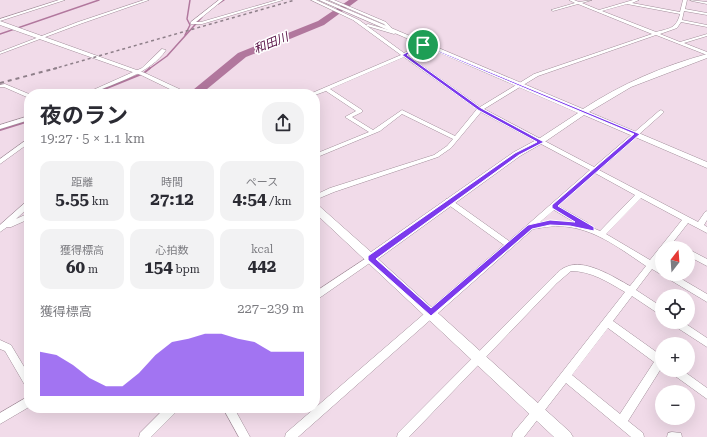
<!DOCTYPE html>
<html lang="ja">
<head>
<meta charset="utf-8">
<style>
	body { margin:0; font-family:"Roboto Serif","Noto Sans JP",serif; background:#f2f2f3; color:#2b2b33; height:100vh; display:flex; flex-direction:column; font-size:15px; white-space:nowrap }
	* { box-sizing:border-box; margin:0 }
	p { font-size:13px; color:#7c7c81 }
	.icon { flex:none; width:22px; height:22px; fill:none; stroke:currentColor; stroke-width:2; stroke-linecap:round; stroke-linejoin:round }
	.map { position:relative; flex:1; overflow:hidden }
	.panel { position:absolute; left:24px; top:89px; width:296px; height:324px; display:flex; flex-direction:column; background:#fff; border-radius:16px; box-shadow:0 4px 16px #0002 }
	.panel>* { flex:none }
	.needle { width:26px; rotate:17deg }
	.fabs { position:absolute; left:655px; top:241px; display:grid; gap:8px }
	.fabs a { display:grid; place-items:center; width:40px; height:40px; border-radius:50%; background:#fff; box-shadow:0 4px 16px #0002; font-size:20px }
	.pin { position:absolute; display:grid; place-items:center; width:34px; height:34px; color:#fff; margin:-17px; border:2px solid #fff; border-radius:50%; box-shadow:0 1px 4px #0007 }
	.round { display:grid; place-items:center; flex:none; width:42px; height:42px; border-radius:16px; background:#f2f2f3 }
	.head { display:flex; align-items:center; justify-content:space-between; height:68px; padding:0 16px }
	h1 { font-size:22px; font-weight:700; line-height:30px }
	.metrics { display:grid; grid-template-columns:repeat(3,1fr); gap:6px; height:68px; padding:4px 16px }
	.metrics div { display:grid; align-content:center; border-radius:10px; background:#f2f2f3; text-align:center }
	.metrics b { font-size:17px; font-weight:700 }
	.metrics small { font-size:11px; font-weight:400 }
	.metrics p { font-size:11px }
	.chart { height:112px; padding:8px 16px }
	.chart p { display:flex; justify-content:space-between }
	.chart svg { width:100%; height:72px; margin-top:4px; fill:#7c3aed; opacity:.7 }
	.map>svg:first-child { display:block }
	.lines { fill:none; stroke-linecap:round; stroke-linejoin:round }
	.stream-far1 { stroke:#b1779d; stroke-width:1.5 }
	.stream { stroke:#b1779d; stroke-width:2 }
	.river { fill:#b1779d; fill-rule:evenodd }
	.street-casing { stroke:#a28e9a; stroke-width:1 }
	.secondary-casing { stroke:#a28e9a; stroke-width:1 }
	.street { fill:#fff; fill-rule:evenodd }
	.secondary { fill:#fff; fill-rule:evenodd }
	.rail-far1 { stroke:#8e7f89; stroke-width:1.5; stroke-dasharray:3 3; stroke-linecap:butt }
	.rail { stroke:#8e7f89; stroke-width:2; stroke-dasharray:4 4; stroke-linecap:butt }
	.route { fill:#7c3aed; stroke:#fff; fill-rule:evenodd }
	.labels { text-anchor:middle; dominant-baseline:central; stroke-width:3; stroke-linejoin:round; paint-order:stroke }
	.far-water-label { font-size:12px; font-style:italic; fill:#560f44; stroke:#fff }
</style>
</head>
<body>
<div class="map">
<svg width="707" height="437" viewBox="0 0 707 437">
	<rect width="100%" height="100%" fill="#f1dbe9"/>
	<g class="lines">
		<g class="stream-far1">
			<path d="M 218,4 L 224,0"/>
			<path d="M 0,34 L 99,0"/>
			<path d="M 185,35 L 190,25 L 187,19 L 190,0"/>
			<path d="M 149,69 L 167,56 L 202,17"/>
		</g>
		<g class="stream">
			<path d="M 92,94 L 144,73 L 150,68"/>
			<path d="M 0,130 L 29,121"/>
		</g>
		<path class="river" d="M 349,0 L 358,0 L 324,25 L 246,57 L 201,94 L 188,94 L 238,53 L 318,21 Z"/>
		<defs>
			<g id="street">
				<path d="M 59,0 L 65,0 L 0,21 L 0,19 Z"/>
				<path d="M 144,0 L 149,0 L 80,24 L 0,54 L 0,52 L 78,22 Z"/>
				<path d="M 219,0 L 223,0 L 196,22 L 201,22 L 277,0 L 283,0 L 202,24 L 191,24 L 191,22 Z"/>
				<path d="M 311,0 L 316,0 L 359,20 L 404,53 L 422,44 L 424,44 L 424,46 L 407,55 L 480,107 L 534,74 L 652,34 L 578,4 L 553,11 L 551,10 L 575,3 L 569,0 L 574,0 L 579,2 L 592,0 L 582,3 L 599,10 L 633,0 L 639,0 L 632,3 L 680,12 L 683,0 L 687,0 L 685,9 L 707,13 L 707,15 L 684,11 L 682,20 L 707,25 L 707,27 L 681,22 L 677,28 L 660,34 L 680,42 L 707,34 L 707,36 L 684,43 L 707,52 L 707,55 L 656,35 L 538,76 L 484,109 L 594,167 L 659,111 L 661,110 L 664,112 L 599,170 L 698,222 L 705,212 L 707,211 L 707,220 L 704,225 L 707,227 L 707,233 L 688,223 L 674,241 L 684,246 L 685,248 L 674,248 L 670,246 L 668,248 L 662,248 L 662,256 L 656,264 L 662,268 L 662,274 L 673,274 L 707,294 L 707,302 L 652,269 L 636,290 L 662,307 L 662,316 L 632,296 L 613,321 L 662,356 L 662,367 L 628,421 L 643,433 L 644,437 L 631,437 L 566,383 L 524,437 L 512,437 L 513,433 L 534,408 L 625,292 C 608,282 591,271 571,271 L 557,283 L 409,437 L 397,437 L 398,433 L 551,279 C 556,275 560,269 566,267 C 584,258 614,277 630,286 L 646,266 C 622,250 598,231 569,227 C 557,225 545,227 533,229 L 298,437 L 285,437 L 286,433 L 504,245 L 446,203 L 445,201 L 446,199 L 450,199 L 509,241 L 590,170 L 481,112 L 451,148 L 438,157 L 334,192 L 315,200 L 315,195 L 330,188 L 434,155 L 447,146 L 453,139 L 402,114 L 380,131 L 315,158 L 315,154 L 369,132 L 345,117 L 356,111 L 326,91 L 315,95 L 315,94 L 312,94 L 312,93 L 401,55 L 353,20 ZM 627,4 L 680,14 C 676,29 670,28 656,32 L 602,11 ZM 404,57 L 477,109 L 455,136 L 402,110 L 373,130 L 352,117 L 362,112 L 362,110 L 330,89 ZM 595,173 L 635,195 L 600,231 L 588,226 L 588,223 L 558,206 ZM 641,198 L 682,220 L 650,260 L 606,234 ZM 554,210 L 576,223 C 564,221 552,221 540,222 ZM 608,328 L 654,362 L 620,414 L 572,375 Z"/>
				<path d="M 329,0 L 334,0 L 386,22 L 396,33 L 394,34 L 367,26 L 366,25 L 368,24 L 389,30 L 384,24 Z"/>
				<path d="M 690,0 L 707,2 L 707,4 L 692,1 Z"/>
				<path d="M 162,49 L 166,50 C 151,73 115,83 90,94 L 84,94 L 142,68 Z"/>
				<path d="M 5,84 L 29,94 L 29,98 L 4,87 L 0,87 L 0,85 Z"/>
				<path d="M 29,116 L 29,120 L 0,129 L 0,125 Z"/>
				<path d="M 29,138 L 29,143 L 0,164 L 0,159 Z"/>
				<path d="M 27,201 L 29,201 L 29,207 L 16,219 L 29,213 L 29,219 L 11,227 L 7,227 L 0,232 L 0,225 Z"/>
				<path d="M 688,249 L 707,259 L 707,266 L 688,256 Z"/>
				<path d="M 371,255 L 374,256 L 375,258 L 374,260 L 315,301 L 315,292 Z"/>
				<path d="M 672,322 L 683,322 L 707,338 L 707,347 L 673,325 Z"/>
				<path d="M 0,340 L 11,345 L 29,375 L 29,389 L 26,387 L 5,351 L 0,349 Z"/>
				<path d="M 669,370 L 682,370 L 707,388 L 707,399 L 671,373 Z"/>
				<path d="M 29,396 L 29,407 L 0,424 L 0,413 Z"/>
				<path d="M 165,408 L 177,408 L 176,412 L 151,437 L 139,437 L 140,433 Z"/>
				<path d="M 223,408 L 234,408 L 250,437 L 239,437 Z"/>
				<path d="M 672,432 L 681,433 L 682,437 L 667,437 L 668,433 Z"/>
			</g>
			<g id="secondary">
				<path d="M 319,0 L 325,0 L 583,109 C 621,84 663,66 707,54 L 707,58 L 631,87 L 589,112 L 707,162 L 707,168 L 584,115 L 546,141 L 520,156 L 378,259 L 570,432 L 573,437 L 554,437 L 315,213 L 315,203 L 318,205 L 371,252 L 514,152 L 540,138 L 578,113 Z"/>
				<path d="M 0,21 L 145,73 L 190,94 L 180,94 L 141,75 L 0,25 Z"/>
			</g>
		</defs>
		<use href="#street" class="street-casing"/>
		<use href="#secondary" class="secondary-casing"/>
		<use href="#street" class="street"/>
		<use href="#secondary" class="secondary"/>
		<path class="rail-far1" d="M 53,69 L 295,0"/>
		<path class="rail" d="M 0,83 L 57,68"/>
	</g>
	<path class="route" d="M 422,44 L 640,134 L 558,206 L 594,227 L 594,231 L 570,226 L 550,225 L 532,229 L 431,316 L 368,260 L 368,256 L 515,153 L 537,142 L 478,110 L 402,55 ZM 424,46 L 634,134 L 552,205 L 552,208 L 575,222 L 550,220 L 528,225 L 431,308 L 376,259 L 519,155 L 544,142 L 481,108 L 407,55 Z"/>
	<g class="labels">
		<g class="far-water-label">
			<text transform="translate(271 43) rotate(-22)">和田川</text>
		</g>
	</g>
</svg>
<div class="fabs">
<a><svg class="needle" viewBox="-14 -14 28 28"><path d="M0-13l5 13h-10z" fill="#e53935"/><path d="M0 13l5-13h-10z" fill="#7c7c81"/></svg></a>
<a><svg class="icon" aria-label="locate" viewBox="0 0 24 24"><circle cx="12" cy="12" r="6"/><path d="M12 2v4M12 18v4M2 12h4M18 12h4"/></svg></a>
<a>+</a>
<a>−</a>
</div>
<div class="pin" style="left:423px;top:45px;background:#1e9e55"><svg class="icon" aria-label="arrive" viewBox="0 0 24 24"><path d="M6 21V4h12l-3 4 3 4H6"/></svg></div>
<section class="panel">
<div class="head"><div><h1>夜のラン</h1><p>19:27 · 5 × 1.1 km</p></div><a class="round"><svg class="icon" aria-label="share" viewBox="0 0 24 24"><path d="M12 15V3M7 8l5-5 5 5M5 13v7h14v-7"/></svg></a></div>
<div class="metrics">
<div><p>距離</p><b>5.55<small> km</small></b></div>
<div><p>時間</p><b>27:12</b></div>
<div><p>ペース</p><b>4:54<small> /km</small></b></div>
</div>
<div class="metrics">
<div><p>獲得標高</p><b>60<small> m</small></b></div>
<div><p>心拍数</p><b>154<small> bpm</small></b></div>
<div><p>kcal</p><b>442</b></div>
</div>
<div class="chart"><p><span>獲得標高</span>227–239 m</p>
<svg viewBox="0 0 160 44" preserveAspectRatio="none"><path d="M0 44V17L10 19L20 25L30 33L40 38L50 38L60 30L70 19L80 11L90 9L100 6L110 6L120 9L130 11L140 17L150 17L160 17V44z"/></svg>
</div>
</section>
</div>
</body>
</html>
